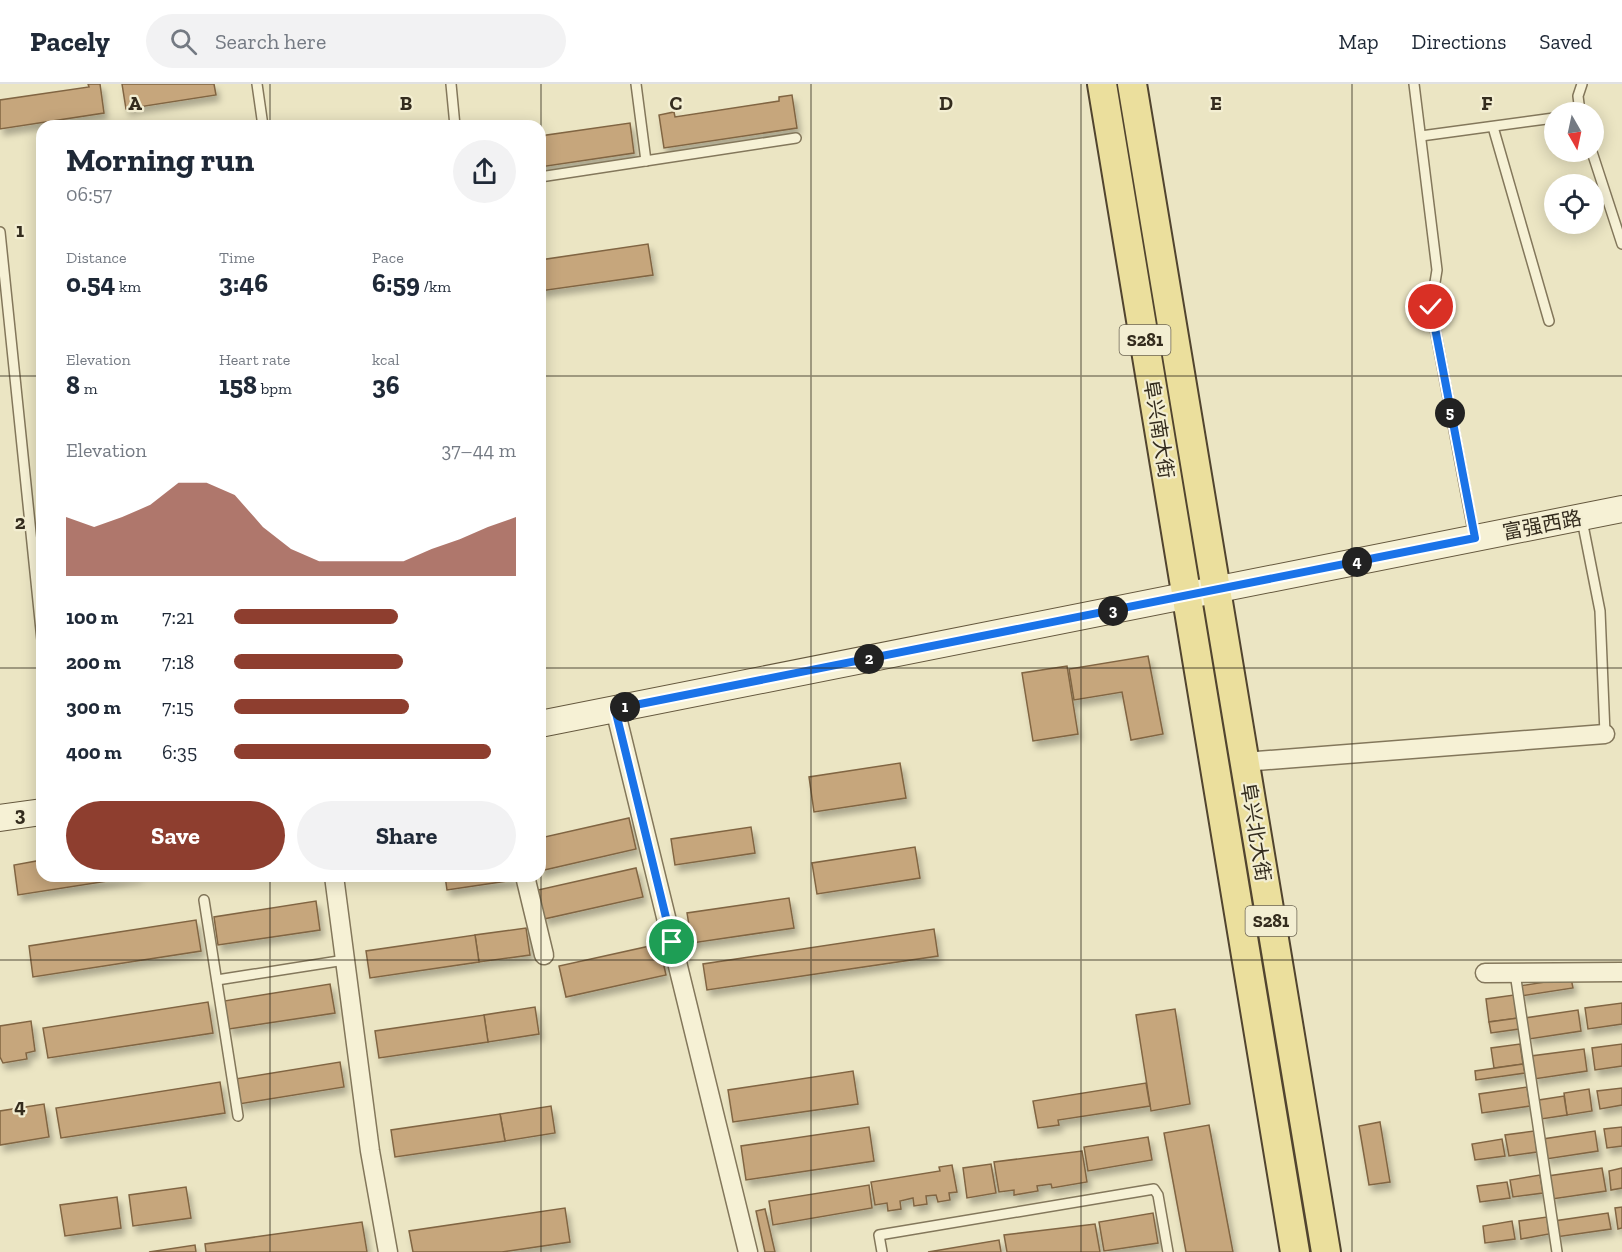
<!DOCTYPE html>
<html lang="en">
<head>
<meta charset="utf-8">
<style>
	body { margin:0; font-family:"Zilla Slab","Noto Sans SC",serif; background:#f2f2f3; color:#1f2937; height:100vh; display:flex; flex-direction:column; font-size:22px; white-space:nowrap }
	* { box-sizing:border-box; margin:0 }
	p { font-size:20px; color:#747a83 }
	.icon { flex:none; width:33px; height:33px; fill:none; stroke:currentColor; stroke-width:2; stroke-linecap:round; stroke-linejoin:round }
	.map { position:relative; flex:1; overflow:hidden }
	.panel { position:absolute; left:36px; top:36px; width:510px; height:762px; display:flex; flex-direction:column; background:#fff; border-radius:18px; box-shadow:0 3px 15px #0003 }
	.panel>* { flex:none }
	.needle { width:39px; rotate:171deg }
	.fabs { position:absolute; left:1544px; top:18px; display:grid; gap:12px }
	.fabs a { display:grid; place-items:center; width:60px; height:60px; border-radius:50%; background:#fff; box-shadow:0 3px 15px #0003; font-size:30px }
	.pin { position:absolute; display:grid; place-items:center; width:51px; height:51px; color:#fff; margin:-26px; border:3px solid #fff; border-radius:50%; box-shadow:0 2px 6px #0007 }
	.km { position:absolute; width:30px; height:30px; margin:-15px; border-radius:50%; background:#222; color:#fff; font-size:16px; line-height:30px; text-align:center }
	.round { display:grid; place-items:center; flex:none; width:63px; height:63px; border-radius:32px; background:#f2f2f3 }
	.headline { display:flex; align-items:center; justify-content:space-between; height:102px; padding:0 30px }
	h1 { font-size:33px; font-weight:800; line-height:45px }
	.stats { display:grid; grid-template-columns:repeat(3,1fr); gap:9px; height:102px; padding:6px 30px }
	.stats div { display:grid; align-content:center }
	.stats b { font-size:26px; font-weight:800 }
	.stats small { font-size:16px; font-weight:400 }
	.stats p { font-size:16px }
	.chart { height:168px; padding:12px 30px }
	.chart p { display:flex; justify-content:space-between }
	.chart svg { width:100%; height:108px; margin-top:6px; fill:#8e3e2f; opacity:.7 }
	.cta { display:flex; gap:12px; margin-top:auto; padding:12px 30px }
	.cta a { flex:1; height:69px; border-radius:36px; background:#8e3e2f; color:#fff; font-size:24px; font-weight:800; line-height:69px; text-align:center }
	.cta a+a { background:#f2f2f3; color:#1f2937 }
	ul { padding:0 30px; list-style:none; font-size:20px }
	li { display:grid; grid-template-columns:96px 72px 1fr; align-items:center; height:45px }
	li i { height:15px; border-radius:8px; background:#8e3e2f }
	header { display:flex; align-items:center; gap:36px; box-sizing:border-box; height:84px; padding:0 30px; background:#fff; border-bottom:2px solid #e0e1e3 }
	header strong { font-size:28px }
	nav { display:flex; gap:33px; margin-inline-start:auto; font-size:21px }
	.search { width:420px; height:54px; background:#f2f2f3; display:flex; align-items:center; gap:15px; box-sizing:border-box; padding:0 21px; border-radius:33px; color:#747a83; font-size:22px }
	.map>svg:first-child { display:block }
	.building { fill:#c6a67b; stroke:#816543; stroke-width:1.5; filter:url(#shadow) }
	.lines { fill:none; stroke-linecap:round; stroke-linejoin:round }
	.lane-casing { stroke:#83775b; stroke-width:12 }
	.street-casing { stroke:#83775b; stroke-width:21 }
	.secondary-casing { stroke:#65583e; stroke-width:28 }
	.primary-casing { stroke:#51442f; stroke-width:32 }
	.lane { stroke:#f6f1d5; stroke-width:9 }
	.street { stroke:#f6f1d5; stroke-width:18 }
	.secondary { stroke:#f6f1d5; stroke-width:26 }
	.primary { stroke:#ebdf9d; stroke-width:28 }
	.route-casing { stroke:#fff; stroke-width:12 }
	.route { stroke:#1a73e8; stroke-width:8 }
	.grid { fill:none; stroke:#342c1e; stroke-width:1.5; stroke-opacity:0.55 }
	.labels { text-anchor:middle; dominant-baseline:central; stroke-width:4.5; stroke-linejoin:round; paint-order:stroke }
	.shield { fill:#f3eed2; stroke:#6d6654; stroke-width:1.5 }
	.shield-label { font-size:18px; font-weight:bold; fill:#342c1e }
	.street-label { font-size:20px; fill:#342c1e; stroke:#f3eed2 }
	.grid-label { font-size:20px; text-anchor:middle; font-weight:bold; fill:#342c1e; stroke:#f3eed2; stroke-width:4.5; stroke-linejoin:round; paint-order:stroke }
</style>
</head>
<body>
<header>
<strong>Pacely</strong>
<div class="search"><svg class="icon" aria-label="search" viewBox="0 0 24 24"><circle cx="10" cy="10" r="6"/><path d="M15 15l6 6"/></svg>Search here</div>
<nav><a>Map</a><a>Directions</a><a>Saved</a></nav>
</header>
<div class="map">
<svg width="1622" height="1168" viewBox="0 0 1622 1168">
	<defs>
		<filter id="shadow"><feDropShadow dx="3.5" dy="6" stdDeviation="3" flood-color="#0004"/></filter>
	</defs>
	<rect width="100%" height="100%" fill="#ebe5c3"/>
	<g class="building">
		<path d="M 88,0 L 100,0 L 104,29 L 0,45 L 0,16 L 89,3 Z"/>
		<path d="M 122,0 L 214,0 L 216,11 L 126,25 Z"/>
		<path d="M 792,11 L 797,44 L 664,64 L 659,31 L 674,28 L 675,33 L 779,17 L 779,13 Z"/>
		<path d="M 630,39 L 634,69 L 540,83 L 540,52 Z"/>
		<path d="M 648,160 L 653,191 L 540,207 L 540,176 Z"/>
		<path d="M 1148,572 L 1163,650 L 1131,656 L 1122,608 L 1074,616 L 1069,585 Z"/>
		<path d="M 1067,582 L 1078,650 L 1033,657 L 1022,589 Z"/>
		<path d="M 900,679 L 906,714 L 814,728 L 809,693 Z"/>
		<path d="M 629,734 L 636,765 L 540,787 L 540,754 Z"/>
		<path d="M 751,743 L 755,769 L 675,781 L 671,755 Z"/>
		<path d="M 915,763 L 920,794 L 817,810 L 812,779 Z"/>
		<path d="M 42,776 L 42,792 L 140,792 L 18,811 L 14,781 Z"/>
		<path d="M 636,784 L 643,813 L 544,835 L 538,806 Z"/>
		<path d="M 445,792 L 514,792 L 514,796 L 447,806 Z"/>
		<path d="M 789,814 L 794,844 L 692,859 L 687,829 Z"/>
		<path d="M 316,817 L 320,846 L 218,861 L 214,833 Z"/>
		<path d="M 196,836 L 201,867 L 33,893 L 29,862 Z"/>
		<path d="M 526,844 L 530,871 L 479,878 L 475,851 Z"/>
		<path d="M 934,845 L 938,872 L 707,906 L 703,880 Z"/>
		<path d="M 475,851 L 479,878 L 370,894 L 366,867 Z"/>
		<path d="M 659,860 L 666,891 L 566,913 L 559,882 Z"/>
		<path d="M 1571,894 L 1573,904 L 1521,912 L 1519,902 Z"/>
		<path d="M 330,900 L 335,929 L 229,945 L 224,917 Z"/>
		<path d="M 1514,911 L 1518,934 L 1489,938 L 1486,915 Z"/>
		<path d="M 208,918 L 213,949 L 48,974 L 43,944 Z"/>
		<path d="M 1622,919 L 1622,940 L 1588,945 L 1585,924 Z"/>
		<path d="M 535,923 L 539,950 L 488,958 L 484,931 Z"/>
		<path d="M 1175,925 L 1190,1020 L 1151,1027 L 1136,931 Z"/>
		<path d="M 1578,926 L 1581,947 L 1529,955 L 1525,934 Z"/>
		<path d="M 484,931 L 488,958 L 379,974 L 375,947 Z"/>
		<path d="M 1518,934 L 1519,945 L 1491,949 L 1489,938 Z"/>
		<path d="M 31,937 L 35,967 L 26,969 L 27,975 L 3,979 L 0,973 L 0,942 Z"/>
		<path d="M 1520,960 L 1523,980 L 1494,984 L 1491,964 Z"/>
		<path d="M 1622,960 L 1622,982 L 1595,986 L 1592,964 Z"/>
		<path d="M 1584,965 L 1587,987 L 1534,995 L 1531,972 Z"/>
		<path d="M 340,978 L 344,1003 L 239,1020 L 235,995 Z"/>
		<path d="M 1523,980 L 1525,989 L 1476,996 L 1475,987 Z"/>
		<path d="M 853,987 L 858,1020 L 733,1038 L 728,1006 Z"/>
		<path d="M 220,998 L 225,1029 L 61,1054 L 56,1024 Z"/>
		<path d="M 1146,999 L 1150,1022 L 1058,1036 L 1059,1041 L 1038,1044 L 1033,1017 Z"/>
		<path d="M 1527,1003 L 1530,1022 L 1482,1029 L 1479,1010 Z"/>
		<path d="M 1622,1004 L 1622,1021 L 1600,1025 L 1597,1007 Z"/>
		<path d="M 1589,1005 L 1592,1027 L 1567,1031 L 1564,1009 Z"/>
		<path d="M 1564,1012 L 1567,1031 L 1541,1035 L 1539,1016 Z"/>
		<path d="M 44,1020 L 49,1053 L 0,1061 L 0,1027 Z"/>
		<path d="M 551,1022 L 555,1049 L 505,1057 L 500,1030 Z"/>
		<path d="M 500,1030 L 505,1057 L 395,1073 L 391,1046 Z"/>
		<path d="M 1380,1038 L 1390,1098 L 1369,1101 L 1359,1042 Z"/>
		<path d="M 1209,1041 L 1233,1168 L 1186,1168 L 1164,1049 Z"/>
		<path d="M 869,1043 L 874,1077 L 746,1096 L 741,1062 Z"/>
		<path d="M 1622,1043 L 1622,1062 L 1607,1064 L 1604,1045 Z"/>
		<path d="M 1534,1047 L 1537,1068 L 1509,1072 L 1505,1051 Z"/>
		<path d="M 1595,1047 L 1598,1067 L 1546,1075 L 1543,1055 Z"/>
		<path d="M 1148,1053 L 1152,1076 L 1088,1087 L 1084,1063 Z"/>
		<path d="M 1502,1055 L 1505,1072 L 1475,1076 L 1472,1060 Z"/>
		<path d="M 1082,1067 L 1087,1098 L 1052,1104 L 1051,1100 L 1037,1102 L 1038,1107 L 1014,1111 L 1014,1106 L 999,1108 L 994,1078 Z"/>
		<path d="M 991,1080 L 996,1109 L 967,1114 L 963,1084 Z"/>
		<path d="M 952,1081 L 957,1108 L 949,1109 L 950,1116 L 938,1118 L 936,1111 L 926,1112 L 927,1120 L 914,1122 L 913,1114 L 900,1117 L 901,1125 L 888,1127 L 887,1119 L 875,1121 L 871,1098 L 940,1087 L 939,1083 Z"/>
		<path d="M 1602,1084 L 1606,1107 L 1552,1115 L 1548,1092 Z"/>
		<path d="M 1622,1084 L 1622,1104 L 1611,1106 L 1609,1087 Z"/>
		<path d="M 1540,1091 L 1543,1109 L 1513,1113 L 1510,1096 Z"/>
		<path d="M 1507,1098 L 1510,1114 L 1480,1118 L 1477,1102 Z"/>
		<path d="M 869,1101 L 872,1124 L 773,1141 L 769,1117 Z"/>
		<path d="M 186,1103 L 191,1134 L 133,1142 L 129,1111 Z"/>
		<path d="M 117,1113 L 121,1144 L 65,1152 L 60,1121 Z"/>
		<path d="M 1622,1123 L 1622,1144 L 1618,1145 L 1615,1124 Z"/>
		<path d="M 565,1124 L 570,1158 L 502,1168 L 413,1168 L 409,1147 Z"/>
		<path d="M 765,1125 L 775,1168 L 765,1168 L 756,1127 Z"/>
		<path d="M 1153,1129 L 1158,1159 L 1104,1167 L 1099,1138 Z"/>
		<path d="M 1608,1129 L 1611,1145 L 1556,1153 L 1554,1137 Z"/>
		<path d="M 1547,1133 L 1549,1150 L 1521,1155 L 1519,1137 Z"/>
		<path d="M 1512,1137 L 1515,1155 L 1485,1159 L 1483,1142 Z"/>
		<path d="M 362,1138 L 367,1168 L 206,1168 L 205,1160 Z"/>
		<path d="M 1095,1140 L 1100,1168 L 1007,1168 L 1004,1151 Z"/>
		<path d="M 999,1156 L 1001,1168 L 928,1168 Z"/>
		<path d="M 195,1161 L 196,1168 L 149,1168 Z"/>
	</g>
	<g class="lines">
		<defs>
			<g id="lane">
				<path d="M 257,0 L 263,42"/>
				<path d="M 451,0 L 455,42"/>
				<path d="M 636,0 L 646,77"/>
				<path d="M 1414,0 L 1437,186 L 1431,223 L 1474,452"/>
				<path d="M 1580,28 L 1578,12 L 1582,0"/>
				<path d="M 1493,43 L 1549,237"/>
				<path d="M 1421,52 L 1554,34"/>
				<path d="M 1592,68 L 1622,160"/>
				<path d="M 540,93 L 796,54"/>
				<path d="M 0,148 L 42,556"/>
				<path d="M 1582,436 L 1600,527 L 1605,650"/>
				<path d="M 204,816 L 238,1032"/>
				<path d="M 1515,889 L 1557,1168"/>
				<path d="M 217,896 L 345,876"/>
				<path d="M 882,1168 L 879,1151 L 1154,1105 L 1158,1111 L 1168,1168"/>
			</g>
			<g id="street">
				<path d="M 615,625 L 748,1168"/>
				<path d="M 1244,678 L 1605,650"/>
				<path d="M 334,792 L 370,1067 L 388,1168"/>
				<path d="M 525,792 L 544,871"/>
				<path d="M 1485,889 L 1622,888"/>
			</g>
			<g id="secondary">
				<path d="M 540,640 L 1622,425"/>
				<path d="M 0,734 L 42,728"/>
			</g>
			<g id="primary">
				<path d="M 1102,0 L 1295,1168"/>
				<path d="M 1132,0 L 1326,1168"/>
			</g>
		</defs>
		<use href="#lane" class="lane-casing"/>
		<use href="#street" class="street-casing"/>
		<use href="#secondary" class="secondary-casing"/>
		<use href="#primary" class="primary-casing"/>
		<use href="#lane" class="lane"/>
		<use href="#street" class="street"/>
		<use href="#secondary" class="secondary"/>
		<use href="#primary" class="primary"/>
	</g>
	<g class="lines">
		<defs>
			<path id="route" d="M 672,858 L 615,625 L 1475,454 L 1431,223"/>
		</defs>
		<use href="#route" class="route-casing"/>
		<use href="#route" class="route"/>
	</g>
	<path class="grid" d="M 270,0 L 270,42M 541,0 L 541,1168M 811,0 L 811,1168M 1081,0 L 1081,1168M 1352,0 L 1352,1168M 0,292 L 42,292M 540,292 L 1622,292M 0,584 L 42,584M 540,584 L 1622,584M 270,792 L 270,1168M 0,876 L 1622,876"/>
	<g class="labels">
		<g class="shield">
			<rect x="1119.5" y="241" width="51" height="30" rx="4.5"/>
			<rect x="1245.5" y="822" width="51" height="30" rx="4.5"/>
		</g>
		<g class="shield-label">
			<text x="1145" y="256">S281</text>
			<text x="1271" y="837">S281</text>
		</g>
		<g class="street-label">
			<text transform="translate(1159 345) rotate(81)">阜兴南大街</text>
			<text transform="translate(1542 441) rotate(-11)">富强西路</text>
			<text transform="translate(1256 748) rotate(81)">阜兴北大街</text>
		</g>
	</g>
	<g class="grid-label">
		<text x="135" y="26">A</text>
		<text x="406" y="26">B</text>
		<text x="676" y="26">C</text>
		<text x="946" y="26">D</text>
		<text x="1216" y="26">E</text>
		<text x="1487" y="26">F</text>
		<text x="20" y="153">1</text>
		<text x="20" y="445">2</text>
		<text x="20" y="737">3</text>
		<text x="20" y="1029">4</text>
	</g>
</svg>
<div class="fabs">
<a><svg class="needle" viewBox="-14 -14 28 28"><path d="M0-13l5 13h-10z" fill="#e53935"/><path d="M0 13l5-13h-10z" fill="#747a83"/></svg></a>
<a><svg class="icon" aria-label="locate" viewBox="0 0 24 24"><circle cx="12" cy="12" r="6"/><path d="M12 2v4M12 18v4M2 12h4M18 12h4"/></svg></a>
</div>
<div class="pin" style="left:672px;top:858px;background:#1e9e55"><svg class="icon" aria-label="arrive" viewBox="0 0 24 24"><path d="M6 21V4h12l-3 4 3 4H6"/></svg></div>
<div class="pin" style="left:1431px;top:223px;background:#d93025"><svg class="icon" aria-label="check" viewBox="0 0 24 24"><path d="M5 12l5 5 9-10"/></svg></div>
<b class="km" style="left:625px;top:623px">1</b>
<b class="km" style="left:869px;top:575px">2</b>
<b class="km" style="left:1113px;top:527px">3</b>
<b class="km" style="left:1357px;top:478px">4</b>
<b class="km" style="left:1450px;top:329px">5</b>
<section class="panel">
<div class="headline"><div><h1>Morning run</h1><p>06:57</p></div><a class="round"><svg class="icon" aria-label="share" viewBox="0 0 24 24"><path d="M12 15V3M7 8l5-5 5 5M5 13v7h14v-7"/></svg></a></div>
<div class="stats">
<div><p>Distance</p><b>0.54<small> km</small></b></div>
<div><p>Time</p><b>3:46</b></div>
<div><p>Pace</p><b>6:59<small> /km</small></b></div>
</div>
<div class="stats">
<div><p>Elevation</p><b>8<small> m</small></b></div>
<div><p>Heart rate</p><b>158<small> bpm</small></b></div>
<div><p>kcal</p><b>36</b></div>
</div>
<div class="chart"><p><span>Elevation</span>37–44 m</p>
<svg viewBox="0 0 160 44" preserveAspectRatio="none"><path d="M0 44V20L10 24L20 20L30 15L40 6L50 6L60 11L70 24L80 33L90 38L100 38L110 38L120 38L130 33L140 29L150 24L160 20V44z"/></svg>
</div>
<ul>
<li><b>100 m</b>7:21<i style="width:58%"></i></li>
<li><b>200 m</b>7:18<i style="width:60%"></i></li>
<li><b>300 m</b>7:15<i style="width:62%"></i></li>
<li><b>400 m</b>6:35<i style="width:91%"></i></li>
</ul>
<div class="cta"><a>Save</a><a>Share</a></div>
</section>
</div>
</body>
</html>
